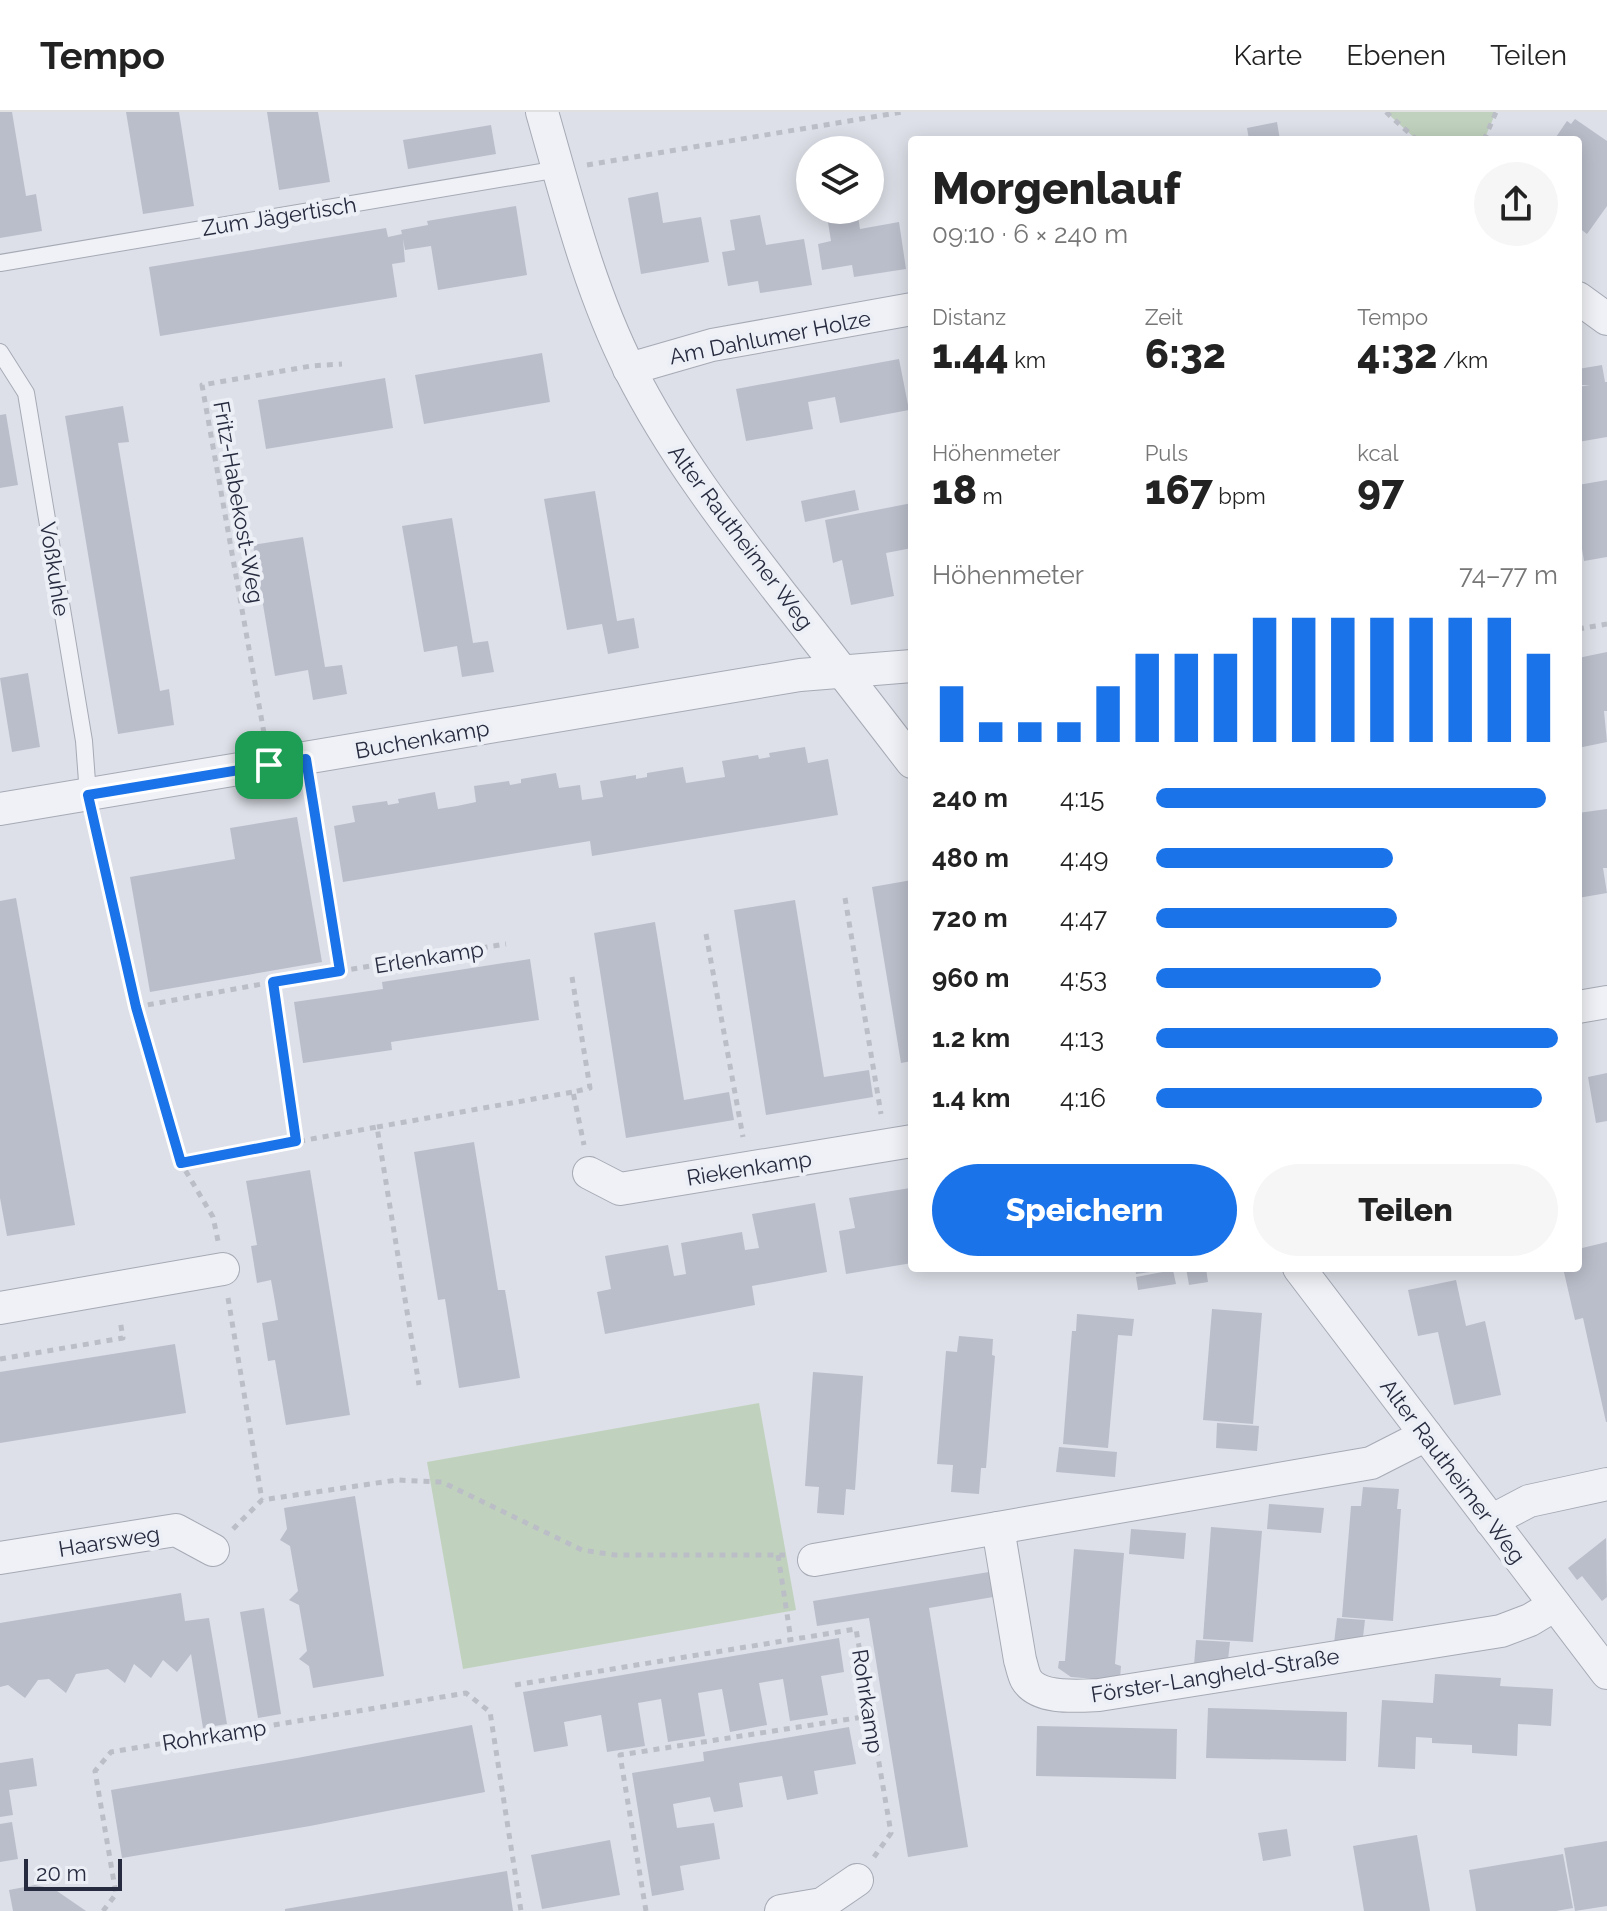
<!DOCTYPE html>
<html lang="de">
<head>
<meta charset="utf-8">
<style>
	body { margin:0; font-family:Raleway,sans-serif; background:#f6f6f6; color:#222; height:100vh; display:flex; flex-direction:column; font-size:30px; white-space:nowrap }
	* { box-sizing:border-box; margin:0 }
	p { font-size:26px; color:#767676 }
	.icon { flex:none; width:44px; height:44px; fill:none; stroke:currentColor; stroke-width:2; stroke-linecap:round; stroke-linejoin:round }
	.map { position:relative; flex:1; overflow:hidden }
	.details { position:absolute; left:908px; top:24px; width:674px; height:1136px; display:flex; flex-direction:column; background:#fff; border-radius:8px; box-shadow:0 4px 20px #0003 }
	.details>* { flex:none }
	.tools { position:absolute; left:796px; top:24px; display:grid; gap:16px }
	.tools a { display:grid; place-items:center; width:88px; height:88px; border-radius:50%; background:#fff; box-shadow:0 4px 20px #0003; font-size:40px }
	.scale { position:absolute; left:24px; bottom:20px; width:98px; box-sizing:border-box; padding-left:8px; border:4px solid #262b3f; border-top:0; font-size:22px; line-height:28px; white-space:nowrap; color:#262b3f; -webkit-text-stroke:6px #eceff5; paint-order:stroke }
	.pin { position:absolute; display:grid; place-items:center; width:68px; height:68px; color:#fff; margin:-34px; border-radius:16px; box-shadow:0 4px 12px #0006 }
	.round { display:grid; place-items:center; flex:none; width:84px; height:84px; border-radius:42px; background:#f6f6f6 }
	.headline { display:flex; align-items:center; justify-content:space-between; height:136px; padding:0 24px }
	h1 { font-size:44px; font-weight:800; line-height:60px }
	.figures { display:grid; grid-template-columns:repeat(3,1fr); gap:12px; height:136px; padding:8px 24px }
	.figures div { display:grid; align-content:center }
	.figures b { font-size:40px; font-weight:800 }
	.figures small { font-size:22px; font-weight:400 }
	.figures p { font-size:22px }
	.chart { height:224px; padding:16px 24px }
	.chart p { display:flex; justify-content:space-between }
	.chart svg { width:100%; height:144px; margin-top:8px; stroke:#1a73e8; stroke-width:6 }
	.button { display:flex; gap:16px; margin-top:auto; padding:16px 24px }
	.button a { flex:1; height:92px; border-radius:48px; background:#1a73e8; color:#fff; font-size:32px; font-weight:800; line-height:92px; text-align:center }
	.button a+a { background:#f6f6f6; color:#222 }
	ul { padding:0 24px; list-style:none; font-size:26px }
	li { display:grid; grid-template-columns:128px 96px 1fr; align-items:center; height:60px }
	li i { height:20px; border-radius:10px; background:#1a73e8 }
	header { display:flex; align-items:center; gap:48px; box-sizing:border-box; height:112px; padding:0 40px; background:#fff; border-bottom:2px solid #e0e0e0 }
	header strong { font-size:38px }
	nav { display:flex; gap:44px; margin-inline-start:auto; font-size:28px }
	.map>svg:first-child { display:block }
	.green { fill:#c0d2be }
	.building { fill:#babeca }
	.lines { fill:none; stroke-linecap:round; stroke-linejoin:round }
	.service-casing { stroke:#a6aab5; stroke-width:18 }
	.minor-casing { stroke:#a6aab5; stroke-width:34 }
	.path { stroke:#bbbec6; stroke-width:5; stroke-dasharray:6 6; stroke-linecap:butt }
	.service { stroke:#f0f1f6; stroke-width:16 }
	.minor { stroke:#f0f1f6; stroke-width:32 }
	.route-casing { stroke:#fff; stroke-width:16 }
	.route { stroke:#1a73e8; stroke-width:10 }
	.labels { text-anchor:middle; dominant-baseline:central; stroke-width:8; stroke-linejoin:round; paint-order:stroke }
	.street-label { font-size:22px; fill:#262b3f; stroke:#eceff5 }
</style>
</head>
<body>
<header>
<strong>Tempo</strong>
<nav><a>Karte</a><a>Ebenen</a><a>Teilen</a></nav>
</header>
<div class="map">
<svg width="1607" height="1799" viewBox="0 0 1607 1799">
	<rect width="100%" height="100%" fill="#dde0e8"/>
	<g class="green">
		<path d="M 1386,0 L 1496,0 L 1484,28 L 1417,28 Z"/>
		<path d="M 759,1291 L 796,1498 L 463,1557 L 427,1350 Z"/>
	</g>
	<g class="building">
		<path d="M 0,0 L 12,0 L 26,84 L 36,82 L 42,119 L 0,126 Z"/>
		<path d="M 126,0 L 179,0 L 194,94 L 143,102 Z"/>
		<path d="M 267,0 L 318,0 L 330,70 L 279,78 Z"/>
		<path d="M 1575,7 L 1607,29 L 1607,94 L 1587,122 L 1578,115 L 1578,28 L 1554,28 L 1567,9 L 1571,12 Z"/>
		<path d="M 1277,10 L 1280,28 L 1249,28 L 1247,16 Z"/>
		<path d="M 491,13 L 496,42 L 408,57 L 403,28 Z"/>
		<path d="M 658,80 L 663,111 L 701,105 L 709,150 L 641,162 L 628,86 Z"/>
		<path d="M 516,94 L 527,163 L 438,178 L 431,134 L 405,138 L 403,127 L 405,150 L 392,152 L 397,185 L 160,224 L 149,155 L 386,116 L 388,125 L 402,122 L 401,118 L 428,113 L 427,109 Z"/>
		<path d="M 826,98 L 857,98 L 860,117 L 899,110 L 906,157 L 854,165 L 852,153 L 822,158 L 818,132 L 831,129 Z"/>
		<path d="M 760,103 L 766,133 L 804,127 L 812,173 L 760,181 L 758,169 L 728,174 L 722,140 L 735,138 L 730,108 Z"/>
		<path d="M 542,241 L 550,290 L 424,312 L 415,263 Z"/>
		<path d="M 899,247 L 909,298 L 840,311 L 835,285 L 808,290 L 813,317 L 746,329 L 736,277 Z"/>
		<path d="M 1602,253 L 1605,270 L 1607,270 L 1607,325 L 1578,330 L 1578,275 L 1590,273 L 1578,273 L 1578,257 Z"/>
		<path d="M 385,266 L 393,316 L 266,337 L 258,288 Z"/>
		<path d="M 123,294 L 129,330 L 118,331 L 124,367 L 160,579 L 169,577 L 174,613 L 118,622 L 65,304 Z"/>
		<path d="M 6,302 L 18,373 L 0,376 L 0,303 Z"/>
		<path d="M 1607,368 L 1607,445 L 1584,449 L 1578,412 L 1578,373 Z"/>
		<path d="M 855,378 L 859,398 L 805,410 L 801,389 Z"/>
		<path d="M 595,379 L 617,509 L 634,506 L 639,536 L 608,542 L 602,512 L 567,518 L 544,387 Z"/>
		<path d="M 912,391 L 912,436 L 886,441 L 894,484 L 851,493 L 842,448 L 833,451 L 825,408 Z"/>
		<path d="M 452,406 L 473,531 L 488,529 L 494,560 L 462,565 L 457,534 L 424,540 L 402,414 Z"/>
		<path d="M 303,425 L 325,555 L 342,553 L 347,582 L 313,588 L 308,558 L 275,564 L 253,433 Z"/>
		<path d="M 1607,540 L 1607,599 L 1604,599 L 1607,630 L 1578,636 L 1578,546 Z"/>
		<path d="M 28,561 L 40,635 L 12,640 L 0,566 Z"/>
		<path d="M 805,635 L 808,651 L 828,647 L 838,703 L 592,744 L 590,729 L 343,770 L 334,714 L 355,710 L 352,694 L 387,689 L 388,693 L 399,691 L 398,687 L 435,680 L 438,697 L 457,694 L 476,690 L 474,674 L 509,669 L 510,673 L 521,671 L 521,667 L 556,661 L 559,676 L 580,673 L 582,688 L 603,685 L 600,669 L 636,663 L 636,667 L 647,665 L 647,661 L 683,655 L 686,671 L 725,665 L 722,649 L 758,643 L 759,647 L 770,645 L 769,641 Z"/>
		<path d="M 1607,697 L 1607,756 L 1603,756 L 1607,781 L 1578,786 L 1578,701 Z"/>
		<path d="M 297,705 L 322,850 L 150,880 L 130,765 L 235,747 L 230,716 Z"/>
		<path d="M 912,768 L 912,949 L 901,951 L 872,775 Z"/>
		<path d="M 16,786 L 75,1113 L 7,1124 L 0,1086 L 0,789 Z"/>
		<path d="M 795,788 L 824,965 L 869,958 L 873,985 L 766,1003 L 734,798 Z"/>
		<path d="M 655,810 L 684,988 L 729,980 L 734,1008 L 626,1026 L 594,821 Z"/>
		<path d="M 530,847 L 539,908 L 391,930 L 392,938 L 303,951 L 294,890 L 383,877 L 382,870 Z"/>
		<path d="M 1607,961 L 1607,1009 L 1596,1011 L 1588,965 Z"/>
		<path d="M 474,1030 L 498,1178 L 505,1178 L 520,1266 L 459,1276 L 445,1187 L 438,1188 L 414,1040 Z"/>
		<path d="M 310,1058 L 350,1303 L 286,1313 L 275,1248 L 268,1249 L 262,1211 L 278,1208 L 275,1190 L 271,1168 L 257,1171 L 251,1134 L 257,1133 L 246,1069 Z"/>
		<path d="M 910,1076 L 912,1151 L 846,1162 L 839,1119 L 855,1116 L 849,1086 Z"/>
		<path d="M 815,1091 L 827,1160 L 752,1174 L 755,1193 L 605,1222 L 597,1180 L 611,1177 L 605,1144 L 668,1133 L 674,1164 L 686,1162 L 681,1131 L 742,1120 L 745,1138 L 759,1136 L 752,1102 Z"/>
		<path d="M 1607,1130 L 1607,1310 L 1606,1310 L 1583,1206 L 1575,1208 L 1563,1156 L 1578,1156 L 1578,1137 Z"/>
		<path d="M 1135,1156 L 1164,1156 L 1164,1158 L 1136,1162 Z"/>
		<path d="M 1186,1156 L 1206,1156 L 1208,1170 L 1189,1173 Z"/>
		<path d="M 1173,1158 L 1176,1172 L 1138,1178 L 1136,1165 Z"/>
		<path d="M 1456,1168 L 1466,1214 L 1485,1209 L 1501,1283 L 1454,1293 L 1438,1220 L 1418,1224 L 1408,1178 Z"/>
		<path d="M 1212,1197 L 1262,1201 L 1253,1312 L 1203,1308 Z"/>
		<path d="M 1077,1202 L 1134,1207 L 1132,1224 L 1118,1223 L 1108,1336 L 1063,1332 L 1072,1219 L 1076,1219 Z"/>
		<path d="M 959,1224 L 993,1227 L 992,1243 L 995,1244 L 986,1356 L 981,1356 L 979,1382 L 951,1380 L 953,1353 L 937,1352 L 946,1239 L 957,1240 Z"/>
		<path d="M 175,1232 L 186,1301 L 0,1331 L 0,1260 Z"/>
		<path d="M 813,1260 L 863,1264 L 855,1378 L 846,1377 L 844,1403 L 817,1401 L 819,1375 L 805,1374 Z"/>
		<path d="M 1217,1311 L 1259,1314 L 1257,1339 L 1216,1336 Z"/>
		<path d="M 1059,1335 L 1117,1340 L 1115,1365 L 1056,1360 Z"/>
		<path d="M 1363,1375 L 1399,1377 L 1397,1397 L 1401,1397 L 1393,1509 L 1342,1505 L 1351,1394 L 1361,1394 Z"/>
		<path d="M 355,1384 L 384,1564 L 313,1576 L 309,1554 L 299,1547 L 307,1539 L 299,1493 L 289,1488 L 298,1479 L 290,1434 L 280,1428 L 287,1417 L 284,1396 Z"/>
		<path d="M 1269,1392 L 1324,1396 L 1321,1421 L 1267,1417 Z"/>
		<path d="M 1211,1415 L 1262,1419 L 1253,1530 L 1203,1527 Z"/>
		<path d="M 1131,1417 L 1186,1421 L 1184,1447 L 1129,1442 Z"/>
		<path d="M 1606,1426 L 1607,1485 L 1602,1489 L 1582,1464 L 1577,1468 L 1568,1456 Z"/>
		<path d="M 1074,1437 L 1124,1441 L 1115,1552 L 1121,1554 L 1120,1566 L 1106,1568 L 1071,1565 L 1058,1556 L 1059,1549 L 1065,1549 Z"/>
		<path d="M 989,1460 L 993,1485 L 929,1496 L 968,1735 L 908,1745 L 869,1506 L 817,1514 L 813,1489 Z"/>
		<path d="M 181,1481 L 185,1509 L 209,1506 L 227,1612 L 203,1616 L 191,1542 L 177,1560 L 163,1548 L 151,1566 L 134,1552 L 125,1571 L 108,1557 L 76,1562 L 66,1581 L 49,1567 L 38,1568 L 25,1586 L 8,1573 L 0,1575 L 0,1511 Z"/>
		<path d="M 264,1496 L 281,1602 L 258,1606 L 240,1500 Z"/>
		<path d="M 1337,1506 L 1365,1508 L 1363,1525 L 1334,1531 Z"/>
		<path d="M 839,1526 L 844,1560 L 821,1564 L 828,1603 L 790,1609 L 783,1567 L 759,1571 L 767,1613 L 730,1620 L 722,1577 L 698,1581 L 705,1624 L 668,1630 L 661,1587 L 638,1591 L 645,1634 L 607,1640 L 601,1603 L 564,1610 L 568,1634 L 534,1640 L 523,1580 Z"/>
		<path d="M 1196,1528 L 1230,1530 L 1228,1548 L 1194,1553 Z"/>
		<path d="M 1435,1562 L 1501,1566 L 1500,1574 L 1553,1577 L 1551,1614 L 1518,1612 L 1517,1644 L 1472,1641 L 1472,1633 L 1432,1631 L 1432,1626 L 1416,1625 L 1415,1657 L 1378,1655 L 1382,1588 L 1433,1591 Z"/>
		<path d="M 1208,1596 L 1347,1600 L 1346,1649 L 1206,1646 Z"/>
		<path d="M 472,1613 L 485,1680 L 310,1714 L 122,1746 L 111,1678 L 297,1646 Z"/>
		<path d="M 1037,1614 L 1177,1617 L 1176,1667 L 1036,1664 Z"/>
		<path d="M 849,1615 L 856,1652 L 814,1659 L 818,1682 L 787,1688 L 782,1664 L 739,1671 L 743,1695 L 714,1700 L 710,1685 L 673,1692 L 677,1716 L 714,1711 L 720,1747 L 680,1754 L 684,1778 L 652,1784 L 632,1661 L 704,1649 L 703,1640 Z"/>
		<path d="M 33,1646 L 37,1674 L 9,1678 L 13,1703 L 0,1705 L 0,1651 Z"/>
		<path d="M 12,1710 L 18,1747 L 0,1750 L 0,1712 Z"/>
		<path d="M 1287,1717 L 1291,1744 L 1263,1749 L 1258,1721 Z"/>
		<path d="M 1417,1723 L 1430,1799 L 1364,1799 L 1353,1734 Z"/>
		<path d="M 610,1728 L 620,1783 L 542,1797 L 531,1743 Z"/>
		<path d="M 1607,1729 L 1607,1794 L 1575,1799 L 1564,1736 Z"/>
		<path d="M 1563,1742 L 1573,1796 L 1556,1799 L 1476,1799 L 1469,1758 Z"/>
		<path d="M 507,1759 L 513,1799 L 285,1799 L 285,1797 Z"/>
		<path d="M 35,1773 L 54,1777 L 86,1799 L 13,1799 L 9,1778 Z"/>
	</g>
	<g class="lines">
		<defs>
			<g id="service">
				<path d="M 0,151 L 559,57"/>
				<path d="M 0,240 L 26,281 L 84,629 L 88,683"/>
			</g>
			<g id="minor">
				<path d="M 542,0 C 567,87 589,177 630,258 C 671,339 726,411 782,483 C 826,538 869,594 912,650"/>
				<path d="M 1578,186 L 1607,207"/>
				<path d="M 629,257 L 712,233 L 912,197"/>
				<path d="M 0,697 L 800,563 L 912,554"/>
				<path d="M 1578,895 L 1607,890"/>
				<path d="M 589,1061 L 620,1077 L 912,1029"/>
				<path d="M 1299,1156 L 1607,1561"/>
				<path d="M 0,1196 L 223,1157"/>
				<path d="M 1491,1409 L 1529,1389 L 1607,1372"/>
				<path d="M 998,1416 L 1020,1548 C 1022,1554 1023,1561 1026,1567 C 1038,1588 1078,1584 1099,1583 L 1501,1519 L 1530,1508 L 1555,1493"/>
				<path d="M 0,1446 L 176,1418 L 213,1438"/>
				<path d="M 814,1448 L 1371,1351 L 1426,1323"/>
				<path d="M 781,1799 L 822,1792 L 857,1768"/>
			</g>
		</defs>
		<use href="#service" class="service-casing"/>
		<use href="#minor" class="minor-casing"/>
		<g class="path">
			<path d="M 1386,0 L 1417,28"/>
			<path d="M 1484,28 L 1496,0"/>
			<path d="M 587,53 L 902,0"/>
			<path d="M 1578,517 L 1607,512"/>
			<path d="M 264,621 L 202,273 L 311,254 L 342,252"/>
			<path d="M 311,674 L 340,859"/>
			<path d="M 95,711 L 136,895 L 181,1051 L 213,1105 L 218,1129"/>
			<path d="M 845,786 L 881,1002"/>
			<path d="M 706,822 L 743,1025"/>
			<path d="M 572,865 L 590,976 L 573,980 L 584,1033"/>
			<path d="M 136,895 L 273,870"/>
			<path d="M 377,1015 L 573,980"/>
			<path d="M 296,1029 L 273,870 L 506,832"/>
			<path d="M 181,1051 L 377,1015 L 419,1273"/>
			<path d="M 228,1186 L 262,1388"/>
			<path d="M 0,1247 L 123,1226 L 120,1208"/>
			<path d="M 233,1417 L 262,1388 L 397,1368 L 442,1370 L 582,1438 L 615,1443 L 785,1443"/>
			<path d="M 778,1443 L 791,1528"/>
			<path d="M 515,1573 L 856,1517 L 891,1721 L 874,1745"/>
			<path d="M 103,1799 L 116,1782 L 95,1659 L 111,1640 L 466,1581 L 490,1600 L 521,1799"/>
			<path d="M 646,1799 L 620,1643 L 869,1604"/>
		</g>
		<use href="#service" class="service"/>
		<use href="#minor" class="minor"/>
	</g>
	<g class="lines">
		<defs>
			<path id="route" d="M 306,647 L 340,859 L 273,870 L 296,1029 L 181,1051 L 136,895 L 88,683 Z"/>
		</defs>
		<use href="#route" class="route-casing"/>
		<use href="#route" class="route"/>
	</g>
	<g class="labels">
		<g class="street-label">
			<text transform="translate(279 104) rotate(-9)">Zum Jägertisch</text>
			<text transform="translate(770 225) rotate(-11)">Am Dahlumer Holze</text>
			<text transform="translate(239 390) rotate(80)">Fritz-Habekost-Weg</text>
			<text transform="translate(741 425) rotate(53)">Alter Rautheimer Weg</text>
			<text transform="translate(55 457) rotate(81)">Voßkuhle</text>
			<text transform="translate(422 627) rotate(-10)">Buchenkamp</text>
			<text transform="translate(429 845) rotate(-9)">Erlenkamp</text>
			<text transform="translate(749 1056) rotate(-9)">Riekenkamp</text>
			<text transform="translate(1453 1359) rotate(53)">Alter Rautheimer Weg</text>
			<text transform="translate(109 1429) rotate(-9)">Haarsweg</text>
			<text transform="translate(1215 1563) rotate(-9)">Förster-Langheld-Straße</text>
			<text transform="translate(868 1589) rotate(81)">Rohrkamp</text>
			<text transform="translate(214 1623) rotate(-9)">Rohrkamp</text>
		</g>
	</g>
</svg>
<div class="tools">
<a><svg class="icon" aria-label="layers" viewBox="0 0 24 24"><path d="M12 4l9 5-9 5-9-5zM3 14l9 5 9-5"/></svg></a>
</div>
<div class="scale">20 m</div>
<div class="pin" style="left:269px;top:653px;background:#1e9e55"><svg class="icon" aria-label="arrive" viewBox="0 0 24 24"><path d="M6 21V4h12l-3 4 3 4H6"/></svg></div>
<section class="details">
<div class="headline"><div><h1>Morgenlauf</h1><p>09:10 · 6 × 240 m</p></div><a class="round"><svg class="icon" aria-label="share" viewBox="0 0 24 24"><path d="M12 15V3M7 8l5-5 5 5M5 13v7h14v-7"/></svg></a></div>
<div class="figures">
<div><p>Distanz</p><b>1.44<small> km</small></b></div>
<div><p>Zeit</p><b>6:32</b></div>
<div><p>Tempo</p><b>4:32<small> /km</small></b></div>
</div>
<div class="figures">
<div><p>Höhenmeter</p><b>18<small> m</small></b></div>
<div><p>Puls</p><b>167<small> bpm</small></b></div>
<div><p>kcal</p><b>97</b></div>
</div>
<div class="chart"><p><span>Höhenmeter</span>74–77 m</p>
<svg viewBox="0 0 160 44" preserveAspectRatio="none"><path d="M5 44V27M15 44V38M25 44V38M35 44V38M45 44V27M55 44V17M65 44V17M75 44V17M85 44V6M95 44V6M105 44V6M115 44V6M125 44V6M135 44V6M145 44V6M155 44V17"/></svg>
</div>
<ul>
<li><b>240 m</b>4:15<i style="width:97%"></i></li>
<li><b>480 m</b>4:49<i style="width:59%"></i></li>
<li><b>720 m</b>4:47<i style="width:60%"></i></li>
<li><b>960 m</b>4:53<i style="width:56%"></i></li>
<li><b>1.2 km</b>4:13<i style="width:100%"></i></li>
<li><b>1.4 km</b>4:16<i style="width:96%"></i></li>
</ul>
<div class="button"><a>Speichern</a><a>Teilen</a></div>
</section>
</div>
</body>
</html>
